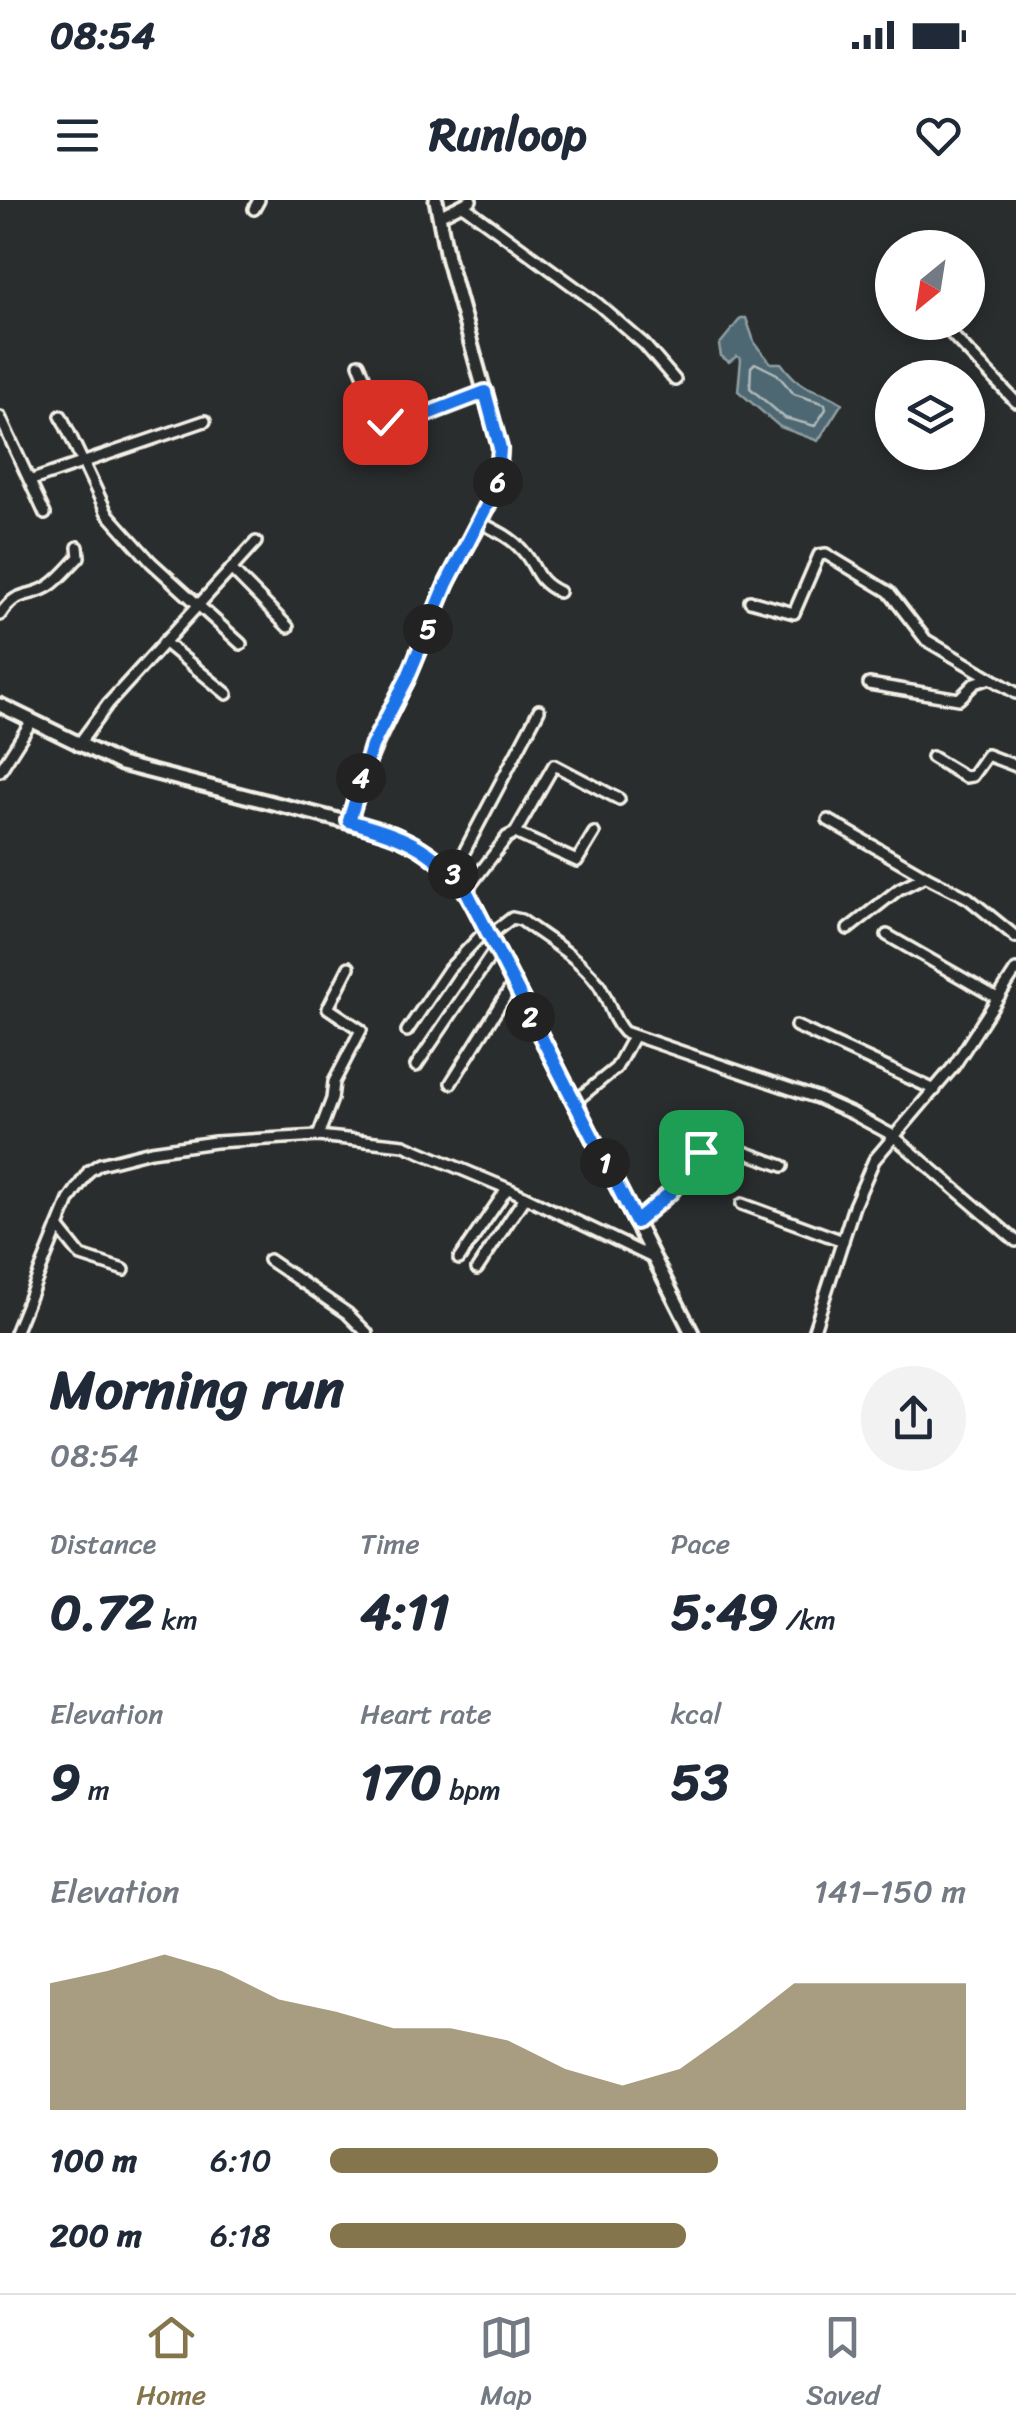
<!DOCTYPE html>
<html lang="en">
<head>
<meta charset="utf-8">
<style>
	body { margin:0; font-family:Sriracha,sans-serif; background:#f2f2f3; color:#1f2937; height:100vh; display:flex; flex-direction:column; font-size:38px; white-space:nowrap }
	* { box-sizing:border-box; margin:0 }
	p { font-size:32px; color:#747a83 }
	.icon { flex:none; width:55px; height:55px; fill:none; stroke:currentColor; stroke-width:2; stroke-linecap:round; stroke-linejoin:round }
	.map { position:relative; height:1133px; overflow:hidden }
	.sheet { display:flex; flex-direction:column; background:#fff; flex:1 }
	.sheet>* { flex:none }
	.needle { width:65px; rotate:210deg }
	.fabs { position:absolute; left:875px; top:30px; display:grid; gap:20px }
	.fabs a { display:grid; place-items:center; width:110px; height:110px; border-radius:50%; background:#fff; box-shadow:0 5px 15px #0003; font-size:50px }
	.pin { position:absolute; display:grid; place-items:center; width:85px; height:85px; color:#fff; margin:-42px; border-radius:20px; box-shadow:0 5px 15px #0006 }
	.km { position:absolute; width:50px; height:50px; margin:-25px; border-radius:50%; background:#222; color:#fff; font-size:28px; line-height:50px; text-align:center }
	.round { display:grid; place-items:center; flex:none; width:105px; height:105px; border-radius:52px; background:#f2f2f3 }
	.headline { display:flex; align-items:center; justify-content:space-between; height:170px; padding:0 50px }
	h1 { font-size:55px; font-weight:700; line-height:75px }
	.stats { display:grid; grid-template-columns:repeat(3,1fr); gap:15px; height:170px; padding:10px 50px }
	.stats div { display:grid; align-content:center }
	.stats b { font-size:50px; font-weight:700 }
	.stats small { font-size:28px; font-weight:400 }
	.stats p { font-size:28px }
	.chart { height:280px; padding:20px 50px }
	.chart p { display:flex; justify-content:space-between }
	.chart svg { width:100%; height:180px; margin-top:10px; fill:#84754c; opacity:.7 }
	ul { padding:0 50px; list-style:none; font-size:32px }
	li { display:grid; grid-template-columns:160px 120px 1fr; align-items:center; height:75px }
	li i { height:25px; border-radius:12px; background:#84754c }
	.status { display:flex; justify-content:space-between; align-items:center; height:70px; padding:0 50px; background:#fff; direction:ltr }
	.status svg { height:28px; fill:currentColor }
	header { display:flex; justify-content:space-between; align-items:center; height:130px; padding:0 50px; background:#fff; font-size:45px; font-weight:700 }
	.tabs { display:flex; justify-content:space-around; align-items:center; height:140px; border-top:2px solid #e0e1e3; background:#fff; font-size:28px; color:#747a83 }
	.tabs a { display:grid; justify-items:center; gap:5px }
	.tabs .active { color:#84754c }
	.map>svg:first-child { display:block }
	.water { fill:#4e6873; stroke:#909fa2; stroke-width:2.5 }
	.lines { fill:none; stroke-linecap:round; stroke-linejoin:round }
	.shore { stroke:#b2bab9; stroke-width:2.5 }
	.minor-casing { stroke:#f4f1e8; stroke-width:16 }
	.tertiary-casing { stroke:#f4f1e8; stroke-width:19 }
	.minor { stroke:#2a2d2e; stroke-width:9 }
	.tertiary { stroke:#2a2d2e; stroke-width:11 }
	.route-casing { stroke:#fff; stroke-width:20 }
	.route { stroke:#1a73e8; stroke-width:12 }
</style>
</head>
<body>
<div class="status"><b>08:54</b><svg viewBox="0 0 49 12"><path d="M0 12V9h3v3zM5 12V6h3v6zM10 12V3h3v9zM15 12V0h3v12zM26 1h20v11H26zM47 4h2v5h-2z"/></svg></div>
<header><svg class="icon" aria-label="menu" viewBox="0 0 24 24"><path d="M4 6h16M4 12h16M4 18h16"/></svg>Runloop<svg class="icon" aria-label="heart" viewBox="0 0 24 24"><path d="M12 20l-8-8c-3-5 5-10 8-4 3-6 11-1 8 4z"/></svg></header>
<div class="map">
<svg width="1016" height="1133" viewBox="0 0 1016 1133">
	<rect width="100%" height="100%" fill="#2a2d2e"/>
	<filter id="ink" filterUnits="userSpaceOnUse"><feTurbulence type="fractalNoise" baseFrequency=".01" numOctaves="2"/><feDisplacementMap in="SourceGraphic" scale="20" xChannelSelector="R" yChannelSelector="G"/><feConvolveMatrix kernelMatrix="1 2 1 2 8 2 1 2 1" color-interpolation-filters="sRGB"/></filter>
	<g filter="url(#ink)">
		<path class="water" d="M 741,118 L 746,118 L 755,144 L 771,163 L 781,163 C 808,198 812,183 842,203 L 818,241 L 780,227 L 738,191 L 741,159 L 737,156 L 729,162 L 721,156 L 719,145 Z"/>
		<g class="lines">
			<path class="shore" d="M 755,163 L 777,174 L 794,194 L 825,204 L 826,209 L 815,226 L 785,218 L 750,188 L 751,167 Z"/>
			<defs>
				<g id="minor">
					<path d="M 464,6 L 598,104 L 644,144 L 675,180"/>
					<path d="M 254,9 L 259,0"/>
					<path d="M 439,16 L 471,0"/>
					<path d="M 941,123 L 1016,202"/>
					<path d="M 359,164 L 380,214 L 391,226 L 485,192"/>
					<path d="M 61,216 L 107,313 L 151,362 L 241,444"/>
					<path d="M 0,217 L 45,314"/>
					<path d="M 32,280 L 205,221"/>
					<path d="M 481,323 C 495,330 511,337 522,350 C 539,369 533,379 559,392"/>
					<path d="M 231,369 L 288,427"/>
					<path d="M 750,401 L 794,413 L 819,355 L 826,354 L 889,392 L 926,440 L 1016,493"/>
					<path d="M 0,415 C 18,388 29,399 49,386 C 60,379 70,366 79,357 L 78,347"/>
					<path d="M 164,442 L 227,494"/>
					<path d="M 869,484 L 959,499 L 975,483 L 990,478"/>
					<path d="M 78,545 L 108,504 L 256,342"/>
					<path d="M 932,557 L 965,577 L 972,576 L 987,555 L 1016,566"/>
					<path d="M 0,571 L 31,522"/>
					<path d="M 828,620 L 925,676"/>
					<path d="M 515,633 L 554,565 L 619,599"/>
					<path d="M 453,673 L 539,510"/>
					<path d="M 466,691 L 507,637 L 515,633 L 577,661 L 594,633"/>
					<path d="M 848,729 L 899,689 L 925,676 L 968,698 L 1016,737"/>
					<path d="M 490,735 L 512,718 L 521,720 C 547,739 577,756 597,782 C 609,798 610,817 624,832 L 817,898 L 853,914 L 892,935 L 1016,1041"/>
					<path d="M 887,735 L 997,798"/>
					<path d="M 796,826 L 935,890"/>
					<path d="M 407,831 L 449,769 L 487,729"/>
					<path d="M 416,866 L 496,748"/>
					<path d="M 451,883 L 513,784"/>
					<path d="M 573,903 L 616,868 L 633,837"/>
					<path d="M 318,936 L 332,899 L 334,882 L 361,830 L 328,808 L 349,767"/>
					<path d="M 742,1004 L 843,1041"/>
					<path d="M 636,1022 L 685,976 L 711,940 L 783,966"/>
					<path d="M 58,1027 L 81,1056 L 124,1070"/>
					<path d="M 459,1059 L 507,989"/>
					<path d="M 269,1060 L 347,1113 L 367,1133"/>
					<path d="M 477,1069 L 525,997"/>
					<path d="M 15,1133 L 69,1000 L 89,971 L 100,964 L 151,951 L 215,942 L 318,936 L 404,945 L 511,990 L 653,1058"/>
					<path d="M 813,1133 L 854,1006 L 874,960 L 954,866 L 1016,770"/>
				</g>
				<g id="tertiary">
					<path d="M 0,505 L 121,564 L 393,634 C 431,651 456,672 476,709 L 692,1133"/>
					<path d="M 349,621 C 364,564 381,532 407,480 C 422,448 432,413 448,381 C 470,337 502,300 500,248 L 447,57 L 436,0"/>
				</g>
			</defs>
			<use href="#minor" class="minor-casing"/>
			<use href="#tertiary" class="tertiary-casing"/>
			<use href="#minor" class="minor"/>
			<use href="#tertiary" class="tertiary"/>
		</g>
	</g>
	<g class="lines" filter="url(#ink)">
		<defs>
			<path id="route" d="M 385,222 L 391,226 L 404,223 L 485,192 L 500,248 L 497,286 L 447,383 L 407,479 L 372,546 L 349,621 C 402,636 431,646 466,690 L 636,1022 L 671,992 L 701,952"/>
		</defs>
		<use href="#route" class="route-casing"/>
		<use href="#route" class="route"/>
	</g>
</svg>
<div class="fabs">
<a><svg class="needle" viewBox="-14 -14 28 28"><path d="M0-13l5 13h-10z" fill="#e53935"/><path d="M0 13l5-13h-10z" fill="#747a83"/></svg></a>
<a><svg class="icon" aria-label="layers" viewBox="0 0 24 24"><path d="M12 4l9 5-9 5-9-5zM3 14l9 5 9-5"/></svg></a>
</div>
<div class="pin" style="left:701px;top:952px;background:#1e9e55"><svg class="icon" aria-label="arrive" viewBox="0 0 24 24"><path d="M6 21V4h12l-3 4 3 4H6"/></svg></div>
<div class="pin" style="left:385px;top:222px;background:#d93025"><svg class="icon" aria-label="check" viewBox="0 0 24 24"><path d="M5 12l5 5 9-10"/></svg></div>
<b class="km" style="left:605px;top:963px">1</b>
<b class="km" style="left:530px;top:817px">2</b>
<b class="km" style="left:453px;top:674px">3</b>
<b class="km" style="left:361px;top:578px">4</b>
<b class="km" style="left:428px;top:429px">5</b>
<b class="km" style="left:498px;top:282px">6</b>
</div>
<section class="sheet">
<div class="headline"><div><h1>Morning run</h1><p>08:54</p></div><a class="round"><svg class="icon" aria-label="share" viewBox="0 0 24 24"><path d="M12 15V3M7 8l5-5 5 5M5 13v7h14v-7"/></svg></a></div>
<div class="stats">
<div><p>Distance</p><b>0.72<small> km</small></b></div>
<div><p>Time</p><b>4:11</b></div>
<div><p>Pace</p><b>5:49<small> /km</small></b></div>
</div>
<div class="stats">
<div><p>Elevation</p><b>9<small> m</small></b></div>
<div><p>Heart rate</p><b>170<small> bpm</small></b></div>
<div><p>kcal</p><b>53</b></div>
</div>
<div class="chart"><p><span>Elevation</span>141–150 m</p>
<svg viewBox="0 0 160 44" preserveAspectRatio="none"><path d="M0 44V13L10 10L20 6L30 10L40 17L50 20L60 24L70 24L80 27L90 34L100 38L110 34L120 24L130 13L140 13L150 13L160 13V44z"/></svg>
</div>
<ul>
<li><b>100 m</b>6:10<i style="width:61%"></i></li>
<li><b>200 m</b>6:18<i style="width:56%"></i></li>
</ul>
</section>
<nav class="tabs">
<a class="active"><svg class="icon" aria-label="home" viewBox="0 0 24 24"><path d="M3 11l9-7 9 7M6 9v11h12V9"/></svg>Home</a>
<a><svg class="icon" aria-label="map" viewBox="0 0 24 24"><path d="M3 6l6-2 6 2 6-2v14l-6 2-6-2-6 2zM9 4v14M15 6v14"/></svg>Map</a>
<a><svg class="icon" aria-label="saved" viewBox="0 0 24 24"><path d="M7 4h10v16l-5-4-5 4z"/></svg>Saved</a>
</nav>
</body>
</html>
